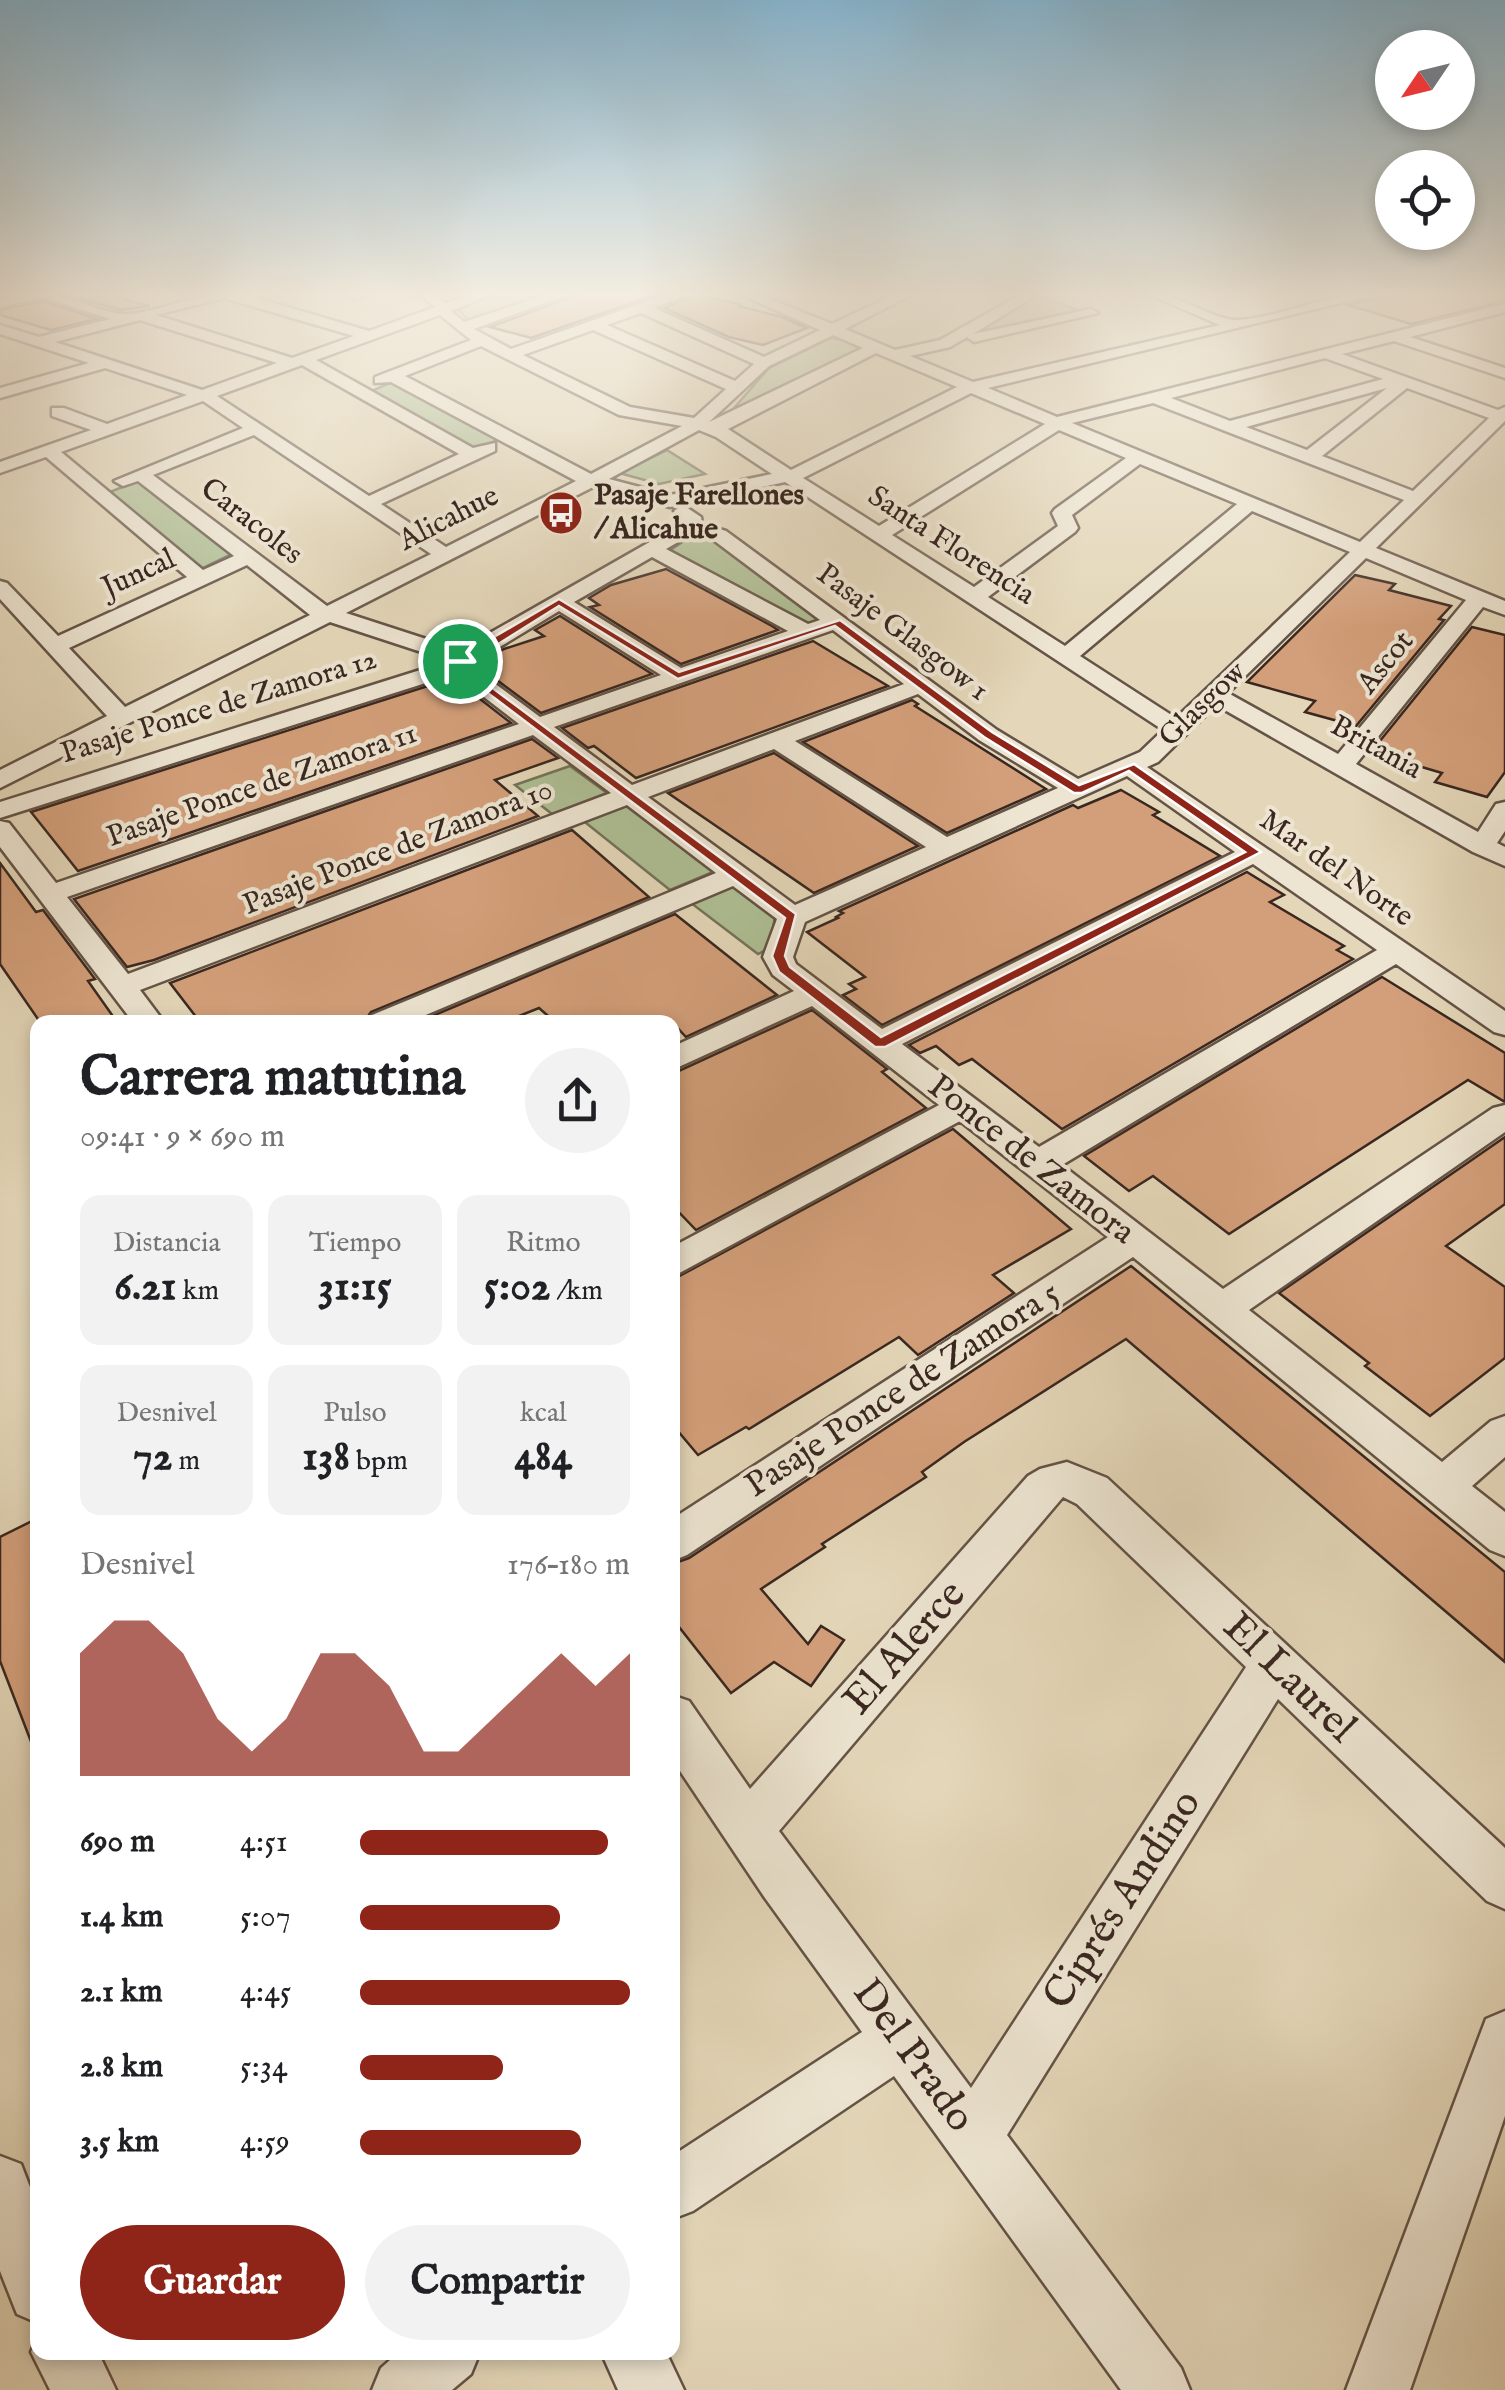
<!DOCTYPE html>
<html lang="es">
<head>
<meta charset="utf-8">
<style>
	body { margin:0; font-family:"IM FELL English",serif; background:#f2f2f2; color:#202124; height:100vh; display:flex; flex-direction:column; font-size:38px; white-space:nowrap }
	* { box-sizing:border-box; margin:0 }
	p { font-size:32px; color:#757577 }
	.icon { flex:none; width:55px; height:55px; fill:none; stroke:currentColor; stroke-width:2; stroke-linecap:round; stroke-linejoin:round }
	.map { position:relative; flex:1; overflow:hidden }
	.drawer { position:absolute; left:30px; top:1015px; width:650px; height:1345px; display:flex; flex-direction:column; background:#fff; border-radius:20px; box-shadow:0 5px 15px #0003 }
	.drawer>* { flex:none }
	.needle { width:65px; rotate:235deg }
	.buttons { position:absolute; left:1375px; top:30px; display:grid; gap:20px }
	.buttons a { display:grid; place-items:center; width:100px; height:100px; border-radius:50%; background:#fff; box-shadow:0 5px 15px #0003; font-size:50px }
	.pin { position:absolute; display:grid; place-items:center; width:85px; height:85px; color:#fff; margin:-42px; border:5px solid #fff; border-radius:50%; box-shadow:0 2px 10px #0007 }
	.round { display:grid; place-items:center; flex:none; width:105px; height:105px; border-radius:52px; background:#f2f2f2 }
	.summary { display:flex; align-items:center; justify-content:space-between; height:170px; padding:0 50px }
	h1 { font-size:55px; font-weight:800; line-height:75px }
	.metrics { display:grid; grid-template-columns:repeat(3,1fr); gap:15px; height:170px; padding:10px 50px }
	.metrics div { display:grid; align-content:center; border-radius:20px; background:#f2f2f2; text-align:center }
	.metrics b { font-size:42px; font-weight:800 }
	.metrics small { font-size:28px; font-weight:400 }
	.metrics p { font-size:28px }
	.chart { height:280px; padding:20px 50px }
	.chart p { display:flex; justify-content:space-between }
	.chart svg { width:100%; height:180px; margin-top:10px; fill:#8f2418; opacity:.7 }
	.action { display:flex; gap:20px; margin-top:auto; padding:20px 50px }
	.action a { flex:1; height:115px; border-radius:60px; background:#8f2418; color:#fff; font-size:40px; font-weight:800; line-height:115px; text-align:center }
	.action a+a { background:#f2f2f2; color:#202124 }
	ul { padding:0 50px; list-style:none; font-size:32px }
	li { display:grid; grid-template-columns:160px 120px 1fr; align-items:center; height:75px }
	li i { height:25px; border-radius:12px; background:#8f2418 }
	.map>svg:first-child { display:block }
	.green { fill:#aebf94; stroke:#74735a; stroke-width:2.5 }
	.building { fill:#d39f7a; stroke:#392720; stroke-width:2.5 }
	.lines { fill:none; stroke-linecap:round; stroke-linejoin:round }
	.minor-casing { stroke:#645346; stroke-width:5 }
	.minor { fill:#ede5d2; fill-rule:evenodd }
	.route { fill:#8f2418; stroke:#fff; stroke-width:2.5; fill-rule:evenodd }
	.labels { text-anchor:middle; dominant-baseline:central; stroke-width:8; stroke-linejoin:round; paint-order:stroke }
	.far-poi-label { font-size:30px; font-weight:bold; fill:#392720; stroke:#ede5d2; text-anchor:start }
	.far-street-label { font-size:30px; fill:#392720; stroke:#ede5d2 }
	.street-label { font-size:35px; fill:#392720; stroke:#ede5d2 }
	.near-street-label { font-size:42px; fill:#392720; stroke:#ede5d2 }
</style>
</head>
<body>
<div class="map">
<svg width="1505" height="2390" viewBox="0 0 1505 2390">
	<rect width="100%" height="100%" fill="#e4d7b9"/>
	<filter id="stains"><feTurbulence type="fractalNoise" baseFrequency=".002" numOctaves="4"/><feColorMatrix values="0 0 0 0 .2 0 0 0 0 .09 0 0 0 0 .02 0 0 0 .5 -.17"/></filter>
	<radialGradient id="worn" r=".72"><stop offset=".6" stop-color="#630" stop-opacity="0"/><stop offset="1" stop-color="#630" stop-opacity=".3"/></radialGradient>
	<g class="green">
		<path d="M 502,292 L 557,292 L 469,321 L 457,308 Z"/>
		<path d="M 1035,295 L 1081,311 L 966,336 Z"/>
		<path d="M 831,338 L 847,341 L 860,349 L 727,416 L 769,368 Z"/>
		<path d="M 394,381 L 498,440 L 474,450 L 372,391 Z"/>
		<path d="M 667,450 L 705,474 L 659,484 L 619,473 Z"/>
		<path d="M 140,480 L 232,554 L 201,569 L 110,492 Z"/>
		<path d="M 696,533 L 705,534 L 819,621 L 803,626 L 669,551 Z"/>
		<path d="M 570,766 L 607,793 L 552,814 L 515,785 Z"/>
		<path d="M 625,805 L 713,872 L 670,890 L 581,819 Z"/>
		<path d="M 733,883 L 775,916 L 770,948 L 758,954 L 687,900 Z"/>
	</g>
	<g class="building">
		<path d="M 71,292 L 98,292 L 150,306 L 120,310 L 64,294 Z"/>
		<path d="M 585,292 L 664,292 L 531,338 L 490,327 Z"/>
		<path d="M 1390,292 L 1505,292 L 1505,301 L 1411,324 L 1348,305 L 1387,296 Z"/>
		<path d="M 696,294 L 742,305 L 738,306 L 782,317 L 807,328 L 763,345 L 729,337 L 664,308 Z"/>
		<path d="M 43,301 L 97,319 L 51,330 L 0,315 L 0,310 Z"/>
		<path d="M 666,569 L 772,626 L 778,630 L 681,664 L 590,607 L 599,605 L 589,598 L 611,585 Z"/>
		<path d="M 1355,575 L 1395,584 L 1389,590 L 1451,606 L 1439,619 L 1444,620 L 1356,726 L 1305,712 L 1315,701 L 1247,682 Z"/>
		<path d="M 560,616 L 652,674 L 541,713 L 482,669 L 490,667 L 483,661 L 504,649 L 544,636 L 535,630 Z"/>
		<path d="M 1472,627 L 1505,635 L 1505,772 L 1487,797 L 1435,782 L 1442,773 L 1371,752 Z"/>
		<path d="M 813,641 L 888,686 L 636,778 L 594,746 L 588,748 L 562,728 Z"/>
		<path d="M 453,678 L 511,723 L 78,871 L 31,812 Z"/>
		<path d="M 912,700 L 918,704 L 915,706 L 1046,789 L 947,833 L 803,742 Z"/>
		<path d="M 532,739 L 558,758 L 495,780 L 538,816 L 154,960 L 127,967 L 74,899 Z"/>
		<path d="M 774,753 L 918,846 L 814,893 L 668,793 Z"/>
		<path d="M 1121,790 L 1159,812 L 1153,815 L 1220,856 L 882,1025 L 843,995 L 856,989 L 849,984 L 865,977 L 807,932 L 838,918 L 836,917 L 843,913 L 839,911 L 1073,805 L 1078,808 Z"/>
		<path d="M 572,830 L 649,897 L 371,1012 L 364,1022 L 200,1022 L 170,983 Z"/>
		<path d="M 0,863 L 36,912 L 43,910 L 95,979 L 88,981 L 117,1022 L 40,1022 L 0,964 Z"/>
		<path d="M 1247,872 L 1284,895 L 1270,902 L 1344,946 L 1337,950 L 1353,959 L 1062,1129 L 972,1059 L 959,1065 L 936,1046 L 920,1053 L 909,1045 Z"/>
		<path d="M 675,914 L 777,995 L 686,1037 L 672,1022 L 555,1022 L 539,1008 L 504,1022 L 418,1022 Z"/>
		<path d="M 1382,977 L 1505,1053 L 1505,1102 L 1468,1080 L 1229,1234 L 1153,1176 L 1129,1191 L 1084,1156 Z"/>
		<path d="M 812,1010 L 887,1069 L 882,1072 L 926,1108 L 696,1230 L 672,1205 L 672,1074 Z"/>
		<path d="M 953,1129 L 1071,1229 L 993,1275 L 1014,1293 L 918,1355 L 899,1337 L 749,1429 L 746,1427 L 698,1455 L 672,1424 L 672,1280 Z"/>
		<path d="M 1505,1137 L 1505,1204 L 1446,1246 L 1505,1287 L 1505,1358 L 1430,1416 L 1365,1366 L 1369,1363 L 1279,1293 Z"/>
		<path d="M 1131,1266 L 1505,1572 L 1505,1662 L 1126,1339 L 964,1442 L 922,1472 L 926,1477 L 822,1544 L 825,1547 L 761,1589 L 808,1644 L 821,1626 L 844,1640 L 811,1686 L 774,1662 L 731,1693 L 672,1618 L 672,1564 L 689,1558 Z"/>
		<path d="M 38,1518 L 38,1752 L 35,1752 L 0,1661 L 0,1537 Z"/>
	</g>
	<g class="lines">
		<defs>
			<g id="minor">
				<path d="M 32,292 C 64,292 105,316 129,314 C 166,310 198,292 236,292 L 369,331 L 435,307 L 416,292 L 432,292 L 446,303 L 478,292 L 497,292 L 451,311 L 464,322 L 555,292 L 574,292 L 474,329 L 511,349 L 674,292 L 693,292 L 654,308 L 764,357 L 820,330 L 735,292 L 753,292 L 832,324 L 900,292 L 917,292 L 845,329 L 895,350 L 940,340 L 1025,292 L 1041,292 L 973,334 L 1091,309 L 1098,313 L 974,342 L 967,337 L 950,347 L 910,356 L 973,382 L 1220,325 L 1143,292 C 1177,292 1215,322 1240,320 C 1289,316 1336,289 1386,292 L 988,388 L 1057,417 L 1505,304 L 1505,312 L 1410,337 L 1505,368 L 1505,378 L 1394,341 L 1342,354 L 1498,410 L 1505,407 L 1505,421 L 1376,548 L 1505,601 L 1505,615 L 1483,607 L 1356,764 L 1478,832 L 1496,804 L 1505,802 L 1505,831 L 1497,843 L 1505,847 L 1505,866 L 1473,852 L 1216,705 L 1158,762 L 1147,767 L 1505,1011 L 1505,1035 L 1494,1032 L 1396,964 L 1062,1165 L 1223,1289 L 1493,1108 L 1505,1105 L 1505,1132 L 1249,1310 L 1442,1462 L 1491,1421 L 1505,1416 L 1505,1457 L 1472,1486 L 1505,1512 L 1505,1556 L 1490,1550 L 1133,1257 L 687,1555 L 672,1561 L 672,1519 L 1108,1237 L 960,1121 L 672,1277 L 672,1247 L 939,1105 L 812,1006 L 672,1070 L 672,1047 L 794,991 L 773,975 L 763,957 L 777,919 L 733,886 L 409,1022 L 368,1022 L 372,1015 L 716,873 L 627,805 L 140,990 L 164,1022 L 133,1022 L 0,847 L 0,821 L 9,823 L 56,883 L 519,724 L 454,674 L 0,818 L 0,802 L 449,661 L 330,622 L 0,788 L 0,770 L 107,716 L 0,599 L 0,581 L 7,583 L 58,636 L 187,577 L 46,457 L 0,473 L 0,462 L 91,430 L 52,416 L 52,408 L 64,408 L 107,424 L 187,395 L 105,368 L 0,398 L 0,388 L 89,363 L 0,334 L 0,325 L 39,337 L 110,319 L 43,297 L 0,307 L 0,299 ZM 224,298 L 354,336 L 292,358 L 156,315 ZM 641,313 L 754,364 L 735,381 L 607,325 ZM 440,315 L 471,340 L 375,377 L 375,383 L 391,382 L 576,481 L 446,547 L 381,504 L 495,451 L 495,443 L 473,448 L 316,360 ZM 140,320 L 277,363 L 202,390 L 55,342 ZM 593,330 L 726,389 L 694,418 L 630,407 L 523,355 ZM 833,335 L 863,348 L 709,422 L 769,366 ZM 481,346 L 619,415 L 682,426 L 591,474 L 405,376 ZM 876,353 L 957,387 L 791,470 L 728,429 ZM 1325,358 L 1383,379 L 1230,421 L 1171,398 ZM 302,365 L 459,454 L 369,496 L 217,396 ZM 1387,388 L 1307,450 L 1246,427 ZM 1407,388 L 1489,418 L 1413,491 L 1322,456 ZM 971,393 L 1045,424 L 879,526 L 803,478 ZM 203,401 L 243,428 L 114,481 L 123,486 L 138,481 L 234,556 L 203,570 L 61,452 ZM 1153,403 L 1404,500 L 1360,542 L 1072,423 ZM 699,430 L 716,437 L 772,474 L 670,495 L 609,479 ZM 1059,430 L 1126,458 L 1055,509 L 1052,513 L 1058,526 L 974,587 L 892,535 ZM 254,435 L 431,554 L 327,606 L 153,475 ZM 1140,464 L 1237,504 L 1065,646 L 988,597 L 1075,532 L 1078,528 L 1072,515 ZM 785,482 L 1163,730 L 1140,752 L 1078,779 L 997,730 L 726,531 L 702,524 L 701,517 L 683,505 L 674,511 L 683,523 L 460,650 L 346,613 L 595,486 L 670,507 ZM 1252,511 L 1350,552 L 1176,718 L 1080,656 ZM 692,534 L 712,539 L 820,620 L 808,624 L 666,549 ZM 652,557 L 788,631 L 681,668 L 574,602 ZM 1366,558 L 1466,600 L 1338,754 L 1228,693 ZM 247,565 L 310,615 L 125,707 L 69,648 ZM 559,611 L 661,675 L 540,717 L 470,665 ZM 833,630 L 904,684 L 632,785 L 554,727 ZM 918,694 L 979,740 L 1058,788 L 947,837 L 795,741 ZM 533,735 L 611,793 L 128,974 L 67,897 ZM 774,749 L 926,847 L 795,905 L 648,797 ZM 1127,776 L 1235,852 L 882,1029 L 796,964 L 793,957 L 805,922 ZM 1253,864 L 1377,950 L 1039,1147 L 902,1044 Z"/>
				<path d="M 351,292 L 373,292 L 354,299 L 347,295 Z"/>
				<path d="M 1067,1462 L 1107,1478 L 1505,1848 L 1505,1909 L 1487,1901 L 1278,1699 L 1007,2135 L 1181,2368 L 1190,2390 L 1121,2390 L 894,2076 L 693,2211 L 672,2219 L 672,2156 L 862,2032 L 765,1898 L 672,1759 L 672,1695 L 689,1701 L 750,1789 L 1028,1476 L 1040,1469 ZM 1063,1497 L 1077,1504 L 1246,1667 L 971,2088 L 779,1831 Z"/>
				<path d="M 1505,2011 L 1505,2116 L 1410,2390 L 1346,2390 L 1486,2019 Z"/>
				<path d="M 0,2156 L 21,2164 L 38,2208 L 38,2323 L 17,2314 L 0,2271 Z"/>
				<path d="M 38,2336 L 38,2352 L 98,2352 L 116,2390 L 50,2390 L 31,2352 Z"/>
				<path d="M 399,2352 L 480,2352 L 471,2374 L 452,2390 L 372,2390 L 381,2368 Z"/>
				<path d="M 601,2352 L 666,2352 L 684,2390 L 618,2390 Z"/>
			</g>
		</defs>
		<use href="#minor" class="minor-casing"/>
		<use href="#minor" class="minor"/>
	</g>
	<linearGradient id="sky" x2="0" y2="1"><stop stop-color="#87b6d1"/><stop offset="0.47" stop-color="#f3ede0"/><stop offset="1" stop-color="#f3ede0" stop-opacity="0"/></linearGradient>
	<rect width="1505" height="626" fill="url(#sky)"/>
	<path class="route" d="M 559,599 L 679,672 L 840,620 L 992,732 L 1079,785 L 1134,764 L 1261,852 L 885,1047 L 875,1047 L 779,972 L 772,956 L 785,918 L 452,666 L 456,659 ZM 559,606 L 678,679 L 835,626 L 984,737 L 1074,793 L 1082,793 L 1129,771 L 1245,852 L 881,1037 L 790,967 L 785,956 L 796,914 L 463,666 Z"/>
	<defs>
		<symbol id="bus-disc" viewBox="-11 -11 22 22"><circle r="9.5" fill="#8f2418" stroke="#ede5d2"/><path d="M-5-6H5V4H4V6H2V4H-2V6H-4V4H-5ZM-3.5-4V0h7V-4ZM-3.5 1.2v1.5H-2V1.2ZM2 1.2v1.5H3.5V1.2Z" fill="#fff"/></symbol>
	</defs>
	<g fill-rule="evenodd">
		<use href="#bus-disc" x="536" y="488" width="50" height="50"/>
	</g>
	<g class="labels">
		<g class="far-poi-label">
			<text x="594" y="496">Pasaje Farellones<tspan x="594" dy="34">/ Alicahue</tspan></text>
		</g>
		<g class="far-street-label">
			<text transform="translate(449 519) rotate(-27)">Alicahue</text>
			<text transform="translate(251 522) rotate(38)">Caracoles</text>
			<text transform="translate(951 546) rotate(33)">Santa Florencia</text>
			<text transform="translate(139 574) rotate(-25)">Juncal</text>
			<text transform="translate(902 633) rotate(37)">Pasaje Glasgow 1</text>
			<text transform="translate(1386 663) rotate(-51)">Ascot</text>
			<text transform="translate(1203 705) rotate(-44)">Glasgow</text>
			<text transform="translate(219 707) rotate(-17)">Pasaje Ponce de Zamora 12</text>
			<text transform="translate(1376 748) rotate(29)">Britania</text>
			<text transform="translate(262 786) rotate(-19)">Pasaje Ponce de Zamora 11</text>
			<text transform="translate(398 848) rotate(-21)">Pasaje Ponce de Zamora 10</text>
			<text transform="translate(1336 869) rotate(35)">Mar del Norte</text>
		</g>
		<g class="street-label">
			<text transform="translate(1031 1160) rotate(38)">Ponce de Zamora</text>
			<text transform="translate(903 1390) rotate(-33)">Pasaje Ponce de Zamora 5</text>
		</g>
		<g class="near-street-label">
			<text transform="translate(905 1648) rotate(-49)">El Alerce</text>
			<text transform="translate(1289 1678) rotate(44)">El Laurel</text>
			<text transform="translate(1123 1900) rotate(-57)">Ciprés Andino</text>
			<text transform="translate(913 2056) rotate(54)">Del Prado</text>
		</g>
	</g>
	<rect width="100%" height="100%" filter="url(#stains)"/>
	<rect width="100%" height="100%" fill="url(#worn)"/>
</svg>
<div class="buttons">
<a><svg class="needle" viewBox="-14 -14 28 28"><path d="M0-13l5 13h-10z" fill="#e53935"/><path d="M0 13l5-13h-10z" fill="#757577"/></svg></a>
<a><svg class="icon" aria-label="locate" viewBox="0 0 24 24"><circle cx="12" cy="12" r="6"/><path d="M12 2v4M12 18v4M2 12h4M18 12h4"/></svg></a>
</div>
<div class="pin" style="left:460px;top:661px;background:#1e9e55"><svg class="icon" aria-label="arrive" viewBox="0 0 24 24"><path d="M6 21V4h12l-3 4 3 4H6"/></svg></div>
<section class="drawer">
<div class="summary"><div><h1>Carrera matutina</h1><p>09:41 · 9 × 690 m</p></div><a class="round"><svg class="icon" aria-label="share" viewBox="0 0 24 24"><path d="M12 15V3M7 8l5-5 5 5M5 13v7h14v-7"/></svg></a></div>
<div class="metrics">
<div><p>Distancia</p><b>6.21<small> km</small></b></div>
<div><p>Tiempo</p><b>31:15</b></div>
<div><p>Ritmo</p><b>5:02<small> /km</small></b></div>
</div>
<div class="metrics">
<div><p>Desnivel</p><b>72<small> m</small></b></div>
<div><p>Pulso</p><b>138<small> bpm</small></b></div>
<div><p>kcal</p><b>484</b></div>
</div>
<div class="chart"><p><span>Desnivel</span>176–180 m</p>
<svg viewBox="0 0 160 44" preserveAspectRatio="none"><path d="M0 44V14L10 6L20 6L30 14L40 30L50 38L60 30L70 14L80 14L90 22L100 38L110 38L120 30L130 22L140 14L150 22L160 14V44z"/></svg>
</div>
<ul>
<li><b>690 m</b>4:51<i style="width:92%"></i></li>
<li><b>1.4 km</b>5:07<i style="width:74%"></i></li>
<li><b>2.1 km</b>4:45<i style="width:100%"></i></li>
<li><b>2.8 km</b>5:34<i style="width:53%"></i></li>
<li><b>3.5 km</b>4:59<i style="width:82%"></i></li>
</ul>
<div class="action"><a>Guardar</a><a>Compartir</a></div>
</section>
</div>
</body>
</html>
